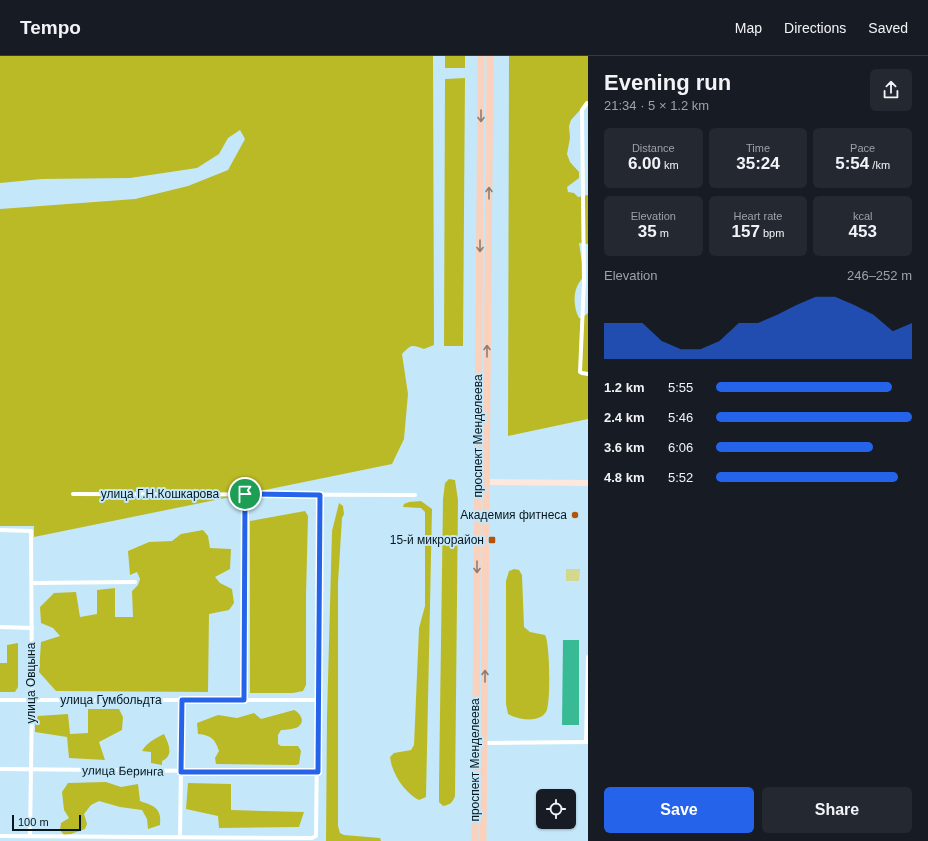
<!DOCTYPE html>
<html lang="en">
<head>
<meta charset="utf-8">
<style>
	body { margin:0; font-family:Arial,sans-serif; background:#242831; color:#f1f3f6; height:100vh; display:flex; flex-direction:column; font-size:15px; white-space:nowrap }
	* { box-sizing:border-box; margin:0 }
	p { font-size:13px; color:#9ea1a6 }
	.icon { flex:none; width:22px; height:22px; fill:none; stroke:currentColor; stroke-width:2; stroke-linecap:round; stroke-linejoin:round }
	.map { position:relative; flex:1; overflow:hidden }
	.drawer { display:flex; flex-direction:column; background:#171b24; width:340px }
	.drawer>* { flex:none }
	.fabs { position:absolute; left:536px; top:733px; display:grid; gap:8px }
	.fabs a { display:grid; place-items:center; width:40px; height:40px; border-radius:6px; background:#171b24; box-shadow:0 1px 3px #0004; font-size:20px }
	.scale { position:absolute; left:12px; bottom:10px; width:69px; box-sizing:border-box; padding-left:4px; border:2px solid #06171f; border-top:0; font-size:11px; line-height:14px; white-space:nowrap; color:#06171f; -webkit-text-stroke:3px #c4e8fa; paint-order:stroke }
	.pin { position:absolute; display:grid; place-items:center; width:34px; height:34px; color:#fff; margin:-17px; border:2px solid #fff; border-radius:50%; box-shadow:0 1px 4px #0007 }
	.round { display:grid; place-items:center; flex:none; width:42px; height:42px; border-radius:6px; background:#242831 }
	.headline { display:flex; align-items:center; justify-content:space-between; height:68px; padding:0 16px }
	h1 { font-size:22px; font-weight:700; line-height:30px }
	.stats { display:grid; grid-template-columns:repeat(3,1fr); gap:6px; height:68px; padding:4px 16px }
	.stats div { display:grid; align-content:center; border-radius:6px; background:#242831; text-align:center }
	.stats b { font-size:17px; font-weight:700 }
	.stats small { font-size:11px; font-weight:400 }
	.stats p { font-size:11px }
	.chart { height:112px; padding:8px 16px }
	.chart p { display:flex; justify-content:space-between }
	.chart svg { width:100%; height:72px; margin-top:4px; fill:#2563eb; opacity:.7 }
	.primary-button { display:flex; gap:8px; margin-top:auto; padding:8px 16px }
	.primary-button a { flex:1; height:46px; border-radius:6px; background:#2563eb; color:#fff; font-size:16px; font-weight:700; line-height:46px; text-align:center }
	.primary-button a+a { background:#242831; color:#f1f3f6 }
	ul { padding:0 16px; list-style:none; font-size:13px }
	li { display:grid; grid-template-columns:64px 48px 1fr; align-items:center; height:30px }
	li i { height:10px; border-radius:5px; background:#2563eb }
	header { display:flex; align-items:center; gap:24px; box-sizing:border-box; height:56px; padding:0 20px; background:#171b24; border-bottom:1px solid #363941 }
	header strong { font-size:19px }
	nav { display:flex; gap:22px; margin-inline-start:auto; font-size:14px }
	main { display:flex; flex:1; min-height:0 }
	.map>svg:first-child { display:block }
	.green { fill:#d5d78c }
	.forest { fill:#baba27 }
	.water { fill:#38ba94 }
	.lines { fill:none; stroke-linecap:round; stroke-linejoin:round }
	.minor { stroke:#fff; stroke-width:4 }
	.secondary { stroke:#fce8dd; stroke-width:6 }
	.primary { stroke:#f9d1bc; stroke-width:7 }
	.oneway { stroke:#8c7d75 }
	.route-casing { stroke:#fff; stroke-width:8 }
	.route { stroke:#2563eb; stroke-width:5 }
	.poi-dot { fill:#b3540a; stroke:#c4e8fa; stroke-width:1.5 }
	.labels { text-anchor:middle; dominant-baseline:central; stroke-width:4; stroke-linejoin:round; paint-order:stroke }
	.street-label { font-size:12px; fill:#06171f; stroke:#c4e8fa }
	.poi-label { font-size:12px; fill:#06171f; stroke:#c4e8fa; text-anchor:end }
</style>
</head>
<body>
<header>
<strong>Tempo</strong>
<nav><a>Map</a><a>Directions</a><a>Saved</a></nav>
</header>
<main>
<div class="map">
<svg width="588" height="785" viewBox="0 0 588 785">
	<rect width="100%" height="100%" fill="#c4e8fa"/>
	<path class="green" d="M 566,513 L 580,513 L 579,525 L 566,525 Z"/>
	<g class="forest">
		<path d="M 0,0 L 433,0 L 434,289 L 424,293 C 411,288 411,289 402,298 L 408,338 L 404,383 L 392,408 L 34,481 L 34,470 L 0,470 L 0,153 L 135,143 L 188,130 L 228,114 L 245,83 L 240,74 L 228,82 L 219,98 L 197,112 L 130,122 L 42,123 L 0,127 Z"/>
		<rect x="445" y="0" width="20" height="12"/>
		<path d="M 509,0 L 588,0 L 588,45 L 571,64 L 569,70 L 570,82 L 567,98 L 570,106 L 579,116 L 579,122 L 567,131 L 568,136 L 574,137 L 578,141 L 588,139 L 588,188 L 579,187 L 584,221 C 573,230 572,249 579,262 L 582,262 L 588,257 L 588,363 L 508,380 Z"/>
		<path d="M 465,22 L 463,290 L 444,290 L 445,23 Z"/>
		<path d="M 449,423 L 455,424 L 458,444 L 455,740 C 453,746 450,749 443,750 L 439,746 L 439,729 L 443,443 L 445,427 Z"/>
		<path d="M 421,445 L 432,453 L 426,741 L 419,744 C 405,737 392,718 390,701 L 394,697 L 411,694 L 414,689 L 419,572 L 425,550 L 425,456 L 421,452 L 403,451 L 404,448 L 409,446 Z"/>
		<path d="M 339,447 L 343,450 L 344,458 L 342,462 L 338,527 L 338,770 L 340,777 L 344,779 L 380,782 L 381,785 L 326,785 L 327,661 L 332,475 Z"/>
		<path d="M 305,455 L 308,460 L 306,540 L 306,629 L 303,635 L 293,637 L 250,637 L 250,465 Z"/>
		<path d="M 203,474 L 208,480 L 210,492 L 231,493 L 230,513 L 215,521 L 220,527 L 232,533 L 234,547 L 229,554 L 209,558 L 208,636 L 56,635 L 39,616 L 41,586 L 60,580 L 53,572 L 41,567 L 40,551 L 54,537 L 76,536 L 80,561 L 97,558 L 97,534 L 115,532 L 115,561 L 133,561 L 132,535 L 138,529 L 140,523 L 137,516 L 130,519 L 128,495 L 149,486 L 172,485 L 181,478 Z"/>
		<path d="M 514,513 L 519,514 L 522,519 L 524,571 L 530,576 L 545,579 C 550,586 551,649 546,656 C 539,667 518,664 508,658 L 506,648 L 506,525 L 509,515 Z"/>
		<path d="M 18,587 L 18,631 L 15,636 L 0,636 L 0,607 L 7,607 L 7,589 Z"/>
		<path d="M 88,653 L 119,653 L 123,661 L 122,674 L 99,686 L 105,704 L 69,702 L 67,681 L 35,676 L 35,668 L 38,660 L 68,658 L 70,678 L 88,677 Z"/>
		<path d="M 294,654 C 300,657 306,665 298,671 C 294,673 286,674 281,674 L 278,679 L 278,688 L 281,690 L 298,690 L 301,695 L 299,708 L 296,709 L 216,708 L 215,702 L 219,695 C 215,683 211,679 198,678 L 197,667 L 218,659 L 237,662 L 254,657 L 261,663 Z"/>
		<path d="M 164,678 C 169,688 174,700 162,705 L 162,709 L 151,707 L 151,696 L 142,695 C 146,687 156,682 164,678 Z"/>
		<path d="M 106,726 L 121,731 L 138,728 L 140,745 C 154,750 162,752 160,769 L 148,773 L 147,763 L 142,754 L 120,751 L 99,745 L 91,749 L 84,758 L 87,768 L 85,773 L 71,778 L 64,779 L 60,774 L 61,767 L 69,762 L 64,754 L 62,736 L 68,727 Z"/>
		<path d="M 188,727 L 231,728 L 231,754 L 304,756 L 299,771 L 219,772 L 218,760 L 186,753 Z"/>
	</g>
	<path class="water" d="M 563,584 L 579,584 L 579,669 L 562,669 Z"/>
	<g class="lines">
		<g class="minor">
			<path d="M 587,47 L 582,54 L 584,226 L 580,316 L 582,317 L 588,318"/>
			<path d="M 73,438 L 415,439"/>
			<path d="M 0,474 L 31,475 L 32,645 L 30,780"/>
			<path d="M 32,527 L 135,526"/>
			<path d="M 0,571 L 32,572"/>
			<path d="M 0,644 L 319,644"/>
			<path d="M 244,644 L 245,438"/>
			<path d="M 586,686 L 588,601"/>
			<path d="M 484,687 L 588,686"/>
			<path d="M 0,713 L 318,716"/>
			<path d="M 0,780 L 312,782 L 316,780 L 320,439"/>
			<path d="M 180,781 L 182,644"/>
		</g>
		<path class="secondary" d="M 486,426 L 588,427"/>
		<g class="primary">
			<path d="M 475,785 L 481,0"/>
			<path d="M 483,785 L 490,0"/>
		</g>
	</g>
	<defs><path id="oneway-shaft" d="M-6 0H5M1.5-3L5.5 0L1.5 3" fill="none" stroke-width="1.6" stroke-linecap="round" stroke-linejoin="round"/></defs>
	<g class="oneway">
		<use href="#oneway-shaft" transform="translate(481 60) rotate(90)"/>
		<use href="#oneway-shaft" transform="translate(489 137) rotate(-90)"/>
		<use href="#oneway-shaft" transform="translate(480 190) rotate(90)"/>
		<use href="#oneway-shaft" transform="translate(487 295) rotate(-90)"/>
		<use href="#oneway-shaft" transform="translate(477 511) rotate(90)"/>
		<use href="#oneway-shaft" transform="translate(485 620) rotate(-90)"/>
	</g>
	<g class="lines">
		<defs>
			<path id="route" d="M 245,438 L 320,439 L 318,716 L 181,716 L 182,644 L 244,644 Z"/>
		</defs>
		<use href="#route" class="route-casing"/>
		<use href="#route" class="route"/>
	</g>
	<g class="poi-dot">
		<circle cx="575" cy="459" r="4"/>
		<rect x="488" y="480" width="8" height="8" rx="2"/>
	</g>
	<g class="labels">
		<g class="street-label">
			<text transform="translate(478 380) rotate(-90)">проспект Менделеева</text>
			<text x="160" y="438">улица Г.Н.Кошкарова</text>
			<text transform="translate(31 627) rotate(-90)">улица Овцына</text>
			<text x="111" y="644">улица Гумбольдта</text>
			<text transform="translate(475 704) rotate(-90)">проспект Менделеева</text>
			<text transform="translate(123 715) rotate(1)">улица Беринга</text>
		</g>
		<g class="poi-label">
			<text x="567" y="459">Академия фитнеса</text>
			<text x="484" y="484">15-й микрорайон</text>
		</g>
	</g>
</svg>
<div class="fabs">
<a><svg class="icon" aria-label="locate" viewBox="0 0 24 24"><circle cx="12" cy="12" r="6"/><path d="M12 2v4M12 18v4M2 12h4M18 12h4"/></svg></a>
</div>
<div class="scale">100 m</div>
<div class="pin" style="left:245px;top:438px;background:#1e9e55"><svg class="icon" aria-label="arrive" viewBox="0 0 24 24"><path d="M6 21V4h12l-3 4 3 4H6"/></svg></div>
</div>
<section class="drawer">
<div class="headline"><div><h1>Evening run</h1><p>21:34 · 5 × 1.2 km</p></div><a class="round"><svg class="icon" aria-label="share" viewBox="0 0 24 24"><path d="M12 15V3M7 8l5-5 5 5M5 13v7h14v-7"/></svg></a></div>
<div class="stats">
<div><p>Distance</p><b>6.00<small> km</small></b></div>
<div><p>Time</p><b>35:24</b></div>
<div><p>Pace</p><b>5:54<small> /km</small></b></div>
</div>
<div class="stats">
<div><p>Elevation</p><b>35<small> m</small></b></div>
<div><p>Heart rate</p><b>157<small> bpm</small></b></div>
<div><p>kcal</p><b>453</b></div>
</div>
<div class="chart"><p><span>Elevation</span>246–252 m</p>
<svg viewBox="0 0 160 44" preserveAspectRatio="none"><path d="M0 44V22L10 22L20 22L30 33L40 38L50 38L60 33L70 22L80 22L90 17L100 11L110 6L120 6L130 11L140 17L150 27L160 22V44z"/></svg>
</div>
<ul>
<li><b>1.2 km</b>5:55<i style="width:90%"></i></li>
<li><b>2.4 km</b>5:46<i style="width:100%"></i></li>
<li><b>3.6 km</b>6:06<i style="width:80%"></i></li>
<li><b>4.8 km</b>5:52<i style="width:93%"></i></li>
</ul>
<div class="primary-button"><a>Save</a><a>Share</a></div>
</section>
</main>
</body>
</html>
